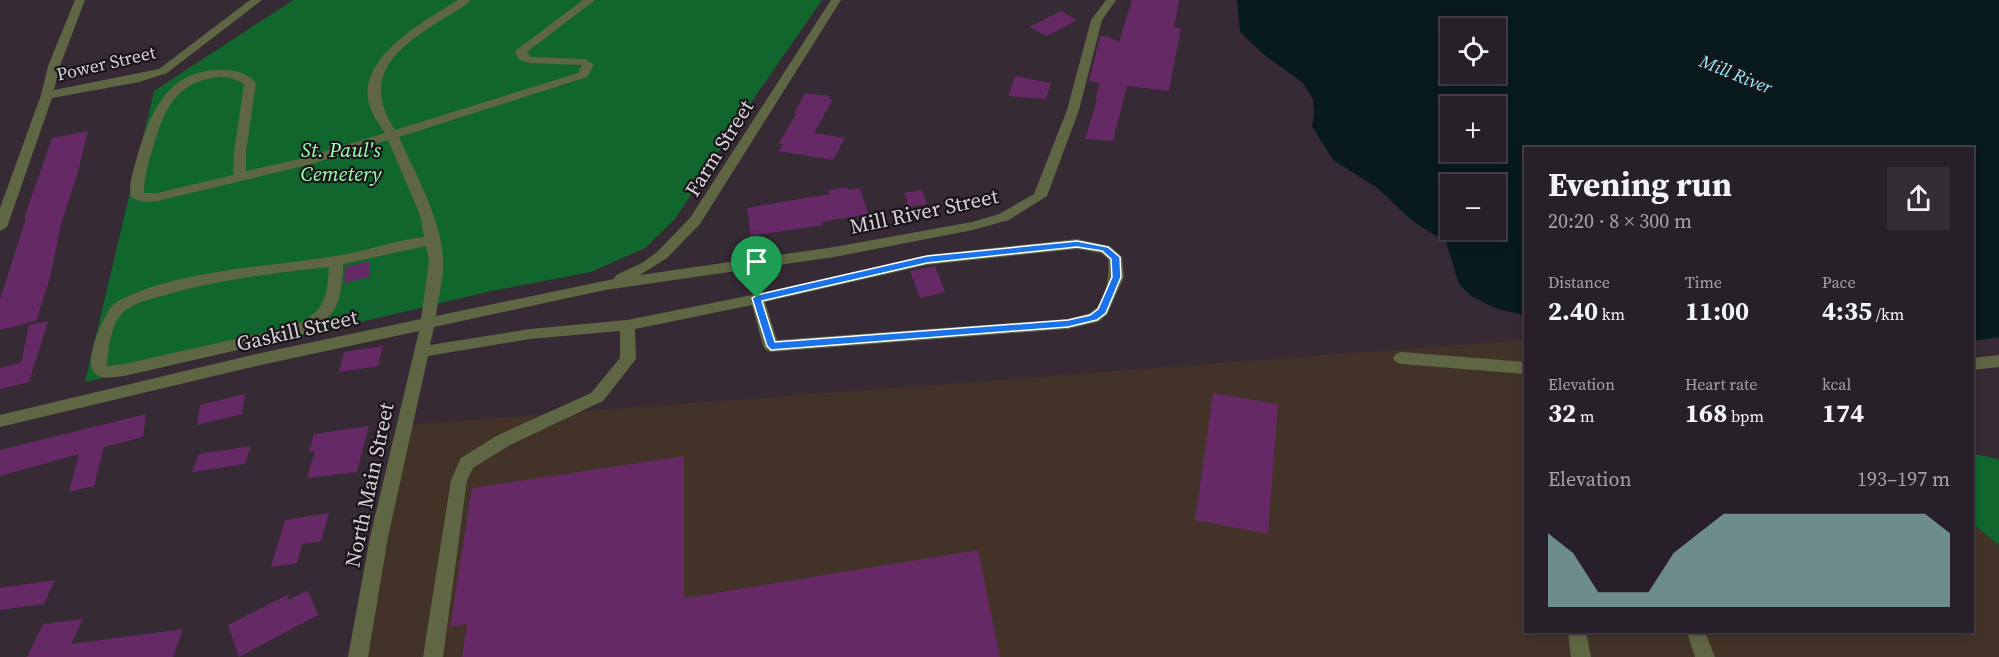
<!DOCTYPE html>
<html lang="en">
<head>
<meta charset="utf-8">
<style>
	body { margin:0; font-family:"Source Serif 4",serif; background:#342d34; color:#f1f3f6; height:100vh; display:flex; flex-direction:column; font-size:22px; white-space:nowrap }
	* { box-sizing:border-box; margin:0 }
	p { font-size:20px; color:#a5a3a8 }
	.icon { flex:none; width:33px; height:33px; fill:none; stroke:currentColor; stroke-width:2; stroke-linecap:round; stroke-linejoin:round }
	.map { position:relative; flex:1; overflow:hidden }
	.details { position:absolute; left:1524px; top:147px; width:450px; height:486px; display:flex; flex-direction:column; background:#282028; border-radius:0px; box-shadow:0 3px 9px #0003,0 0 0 2px #443e45 }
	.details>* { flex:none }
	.fabs { position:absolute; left:1440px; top:18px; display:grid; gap:12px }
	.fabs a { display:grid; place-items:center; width:66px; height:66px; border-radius:0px; background:#282028; box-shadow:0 3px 9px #0003,0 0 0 2px #443e45; font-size:30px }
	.pin { position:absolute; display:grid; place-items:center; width:51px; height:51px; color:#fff; margin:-62px -26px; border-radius:50% 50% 50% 0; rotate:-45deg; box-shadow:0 0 6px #0007 }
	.pin .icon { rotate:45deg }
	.round { display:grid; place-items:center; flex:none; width:63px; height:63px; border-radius:0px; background:#342d34 }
	.summary { display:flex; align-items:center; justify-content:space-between; height:102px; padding:0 24px }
	h1 { font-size:33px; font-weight:700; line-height:45px }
	.metrics { display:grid; grid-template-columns:repeat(3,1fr); gap:9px; height:102px; padding:6px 24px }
	.metrics div { display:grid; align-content:center }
	.metrics b { font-size:26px; font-weight:700 }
	.metrics small { font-size:16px; font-weight:400 }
	.metrics p { font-size:16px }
	.chart { height:168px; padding:12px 24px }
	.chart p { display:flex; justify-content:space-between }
	.chart svg { width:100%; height:108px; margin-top:6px; fill:#8bbbb9; opacity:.7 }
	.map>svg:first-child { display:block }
	.commercial { fill:#433227 }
	.green { fill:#11662e }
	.water { fill:#091a1c; fill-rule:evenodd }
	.building { fill:#652965 }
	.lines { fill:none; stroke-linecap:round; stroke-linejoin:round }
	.minor { fill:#5f6643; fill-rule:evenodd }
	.route { fill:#1a73e8; stroke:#fff; stroke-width:1.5; fill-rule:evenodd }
	.labels { text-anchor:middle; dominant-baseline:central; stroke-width:4.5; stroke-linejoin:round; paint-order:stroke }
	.far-street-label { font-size:18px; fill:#d9d1d8; stroke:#1a151a }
	.far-water-label { font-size:18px; font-style:italic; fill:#94effb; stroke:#1a151a }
	.street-label { font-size:21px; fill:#d9d1d8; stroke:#1a151a }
	.park-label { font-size:21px; font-style:italic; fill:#98ffad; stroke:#1a151a }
</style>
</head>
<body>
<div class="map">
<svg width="1999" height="657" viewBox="0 0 1999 657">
	<rect width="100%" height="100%" fill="#362a35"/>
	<path class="commercial" d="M 1525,340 L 1526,632 L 1972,632 L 1973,524 L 1999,545 L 1999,657 L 355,657 L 403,425 Z"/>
	<g class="green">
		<path d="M 293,0 L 822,0 L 748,107 L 675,219 L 645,248 L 591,272 L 491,291 L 344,326 L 85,382 L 154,91 Z"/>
		<path d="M 1973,454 L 1999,459 L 1999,545 L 1973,524 Z"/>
	</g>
	<path class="water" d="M 1237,0 L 1999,0 L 1999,337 L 1973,341 L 1972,148 L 1526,148 L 1525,315 L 1497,309 L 1471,296 L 1459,284 L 1446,242 L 1414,222 L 1376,187 L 1333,160 L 1312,126 L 1314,115 L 1313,99 L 1302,82 L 1263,54 L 1240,32 ZM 1450,28 L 1496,28 L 1496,74 L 1450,74 ZM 1450,106 L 1496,106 L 1496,152 L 1450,152 ZM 1450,184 L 1496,184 L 1496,230 L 1450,230 Z"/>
	<g class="building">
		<path d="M 1132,0 L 1179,0 L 1174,28 L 1181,28 L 1169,91 L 1127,86 L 1113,141 L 1085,139 L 1097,100 L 1095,99 L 1100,83 L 1089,81 L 1100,36 L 1109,37 L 1119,42 Z"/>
		<path d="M 1061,11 L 1077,20 L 1047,36 L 1029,27 Z"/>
		<path d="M 1015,76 L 1051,83 L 1046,99 L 1008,96 Z"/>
		<path d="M 805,93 L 831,96 L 829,99 L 833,99 L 814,133 L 845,138 L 833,160 L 778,151 L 783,144 L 778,144 L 797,113 L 794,113 Z"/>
		<path d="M 88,131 L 78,172 L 61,224 L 50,278 L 36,321 L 0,330 L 0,299 L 26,218 L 24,218 L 52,138 Z"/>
		<path d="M 847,187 L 848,190 L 860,188 L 868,214 L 822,222 L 823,225 L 751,236 L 747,208 L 829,194 L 828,190 Z"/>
		<path d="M 922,190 L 927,204 L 909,207 L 904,193 Z"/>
		<path d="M 369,261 L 369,277 L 344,283 L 345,267 Z"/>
		<path d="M 935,266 L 945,292 L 920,298 L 910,271 Z"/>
		<path d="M 48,321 L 29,382 L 0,389 L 0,368 L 21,363 L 29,325 Z"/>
		<path d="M 383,346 L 378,366 L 339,372 L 344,352 Z"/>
		<path d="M 1213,393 L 1278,404 L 1268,534 L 1195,520 Z"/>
		<path d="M 245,394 L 242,414 L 197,425 L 200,405 Z"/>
		<path d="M 146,414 L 143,437 L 104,447 L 94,486 L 69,492 L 79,454 L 0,476 L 0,450 Z"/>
		<path d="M 369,426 L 357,472 L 307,478 L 315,451 L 309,452 L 314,434 Z"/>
		<path d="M 251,446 L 245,464 L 192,472 L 199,454 Z"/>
		<path d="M 684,456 L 684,598 L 978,550 L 1000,657 L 462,657 L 467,624 L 450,627 L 472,488 Z"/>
		<path d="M 329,513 L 321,541 L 302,544 L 297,563 L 271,567 L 285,520 Z"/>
		<path d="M 55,580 L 44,604 L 0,610 L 0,588 Z"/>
		<path d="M 308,590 L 318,615 L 239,657 L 228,625 L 289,594 L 287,601 Z"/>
		<path d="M 83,619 L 71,644 L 183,629 L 173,657 L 27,657 L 43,624 Z"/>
	</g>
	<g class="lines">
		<g class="minor">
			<path d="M 75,0 L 85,0 L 60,66 L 54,90 L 159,69 L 250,0 L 262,0 L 167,73 L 139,82 L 52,98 L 7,227 L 0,231 L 0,208 L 41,95 L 48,66 Z"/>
			<path d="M 458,0 L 471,0 C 463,8 451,14 441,20 C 396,49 360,76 395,130 L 578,73 L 582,65 L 530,63 L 519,60 L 515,51 L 583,0 L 595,0 L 527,52 L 531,57 L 585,59 L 594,65 L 587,77 L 399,137 C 416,176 442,219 443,261 C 444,279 438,298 436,316 L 614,279 L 616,275 L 642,263 L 657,252 L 690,218 L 831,0 L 841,0 L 700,224 L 667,258 L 640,275 L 834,247 L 972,222 L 999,214 L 1034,194 L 1067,110 L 1091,20 L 1106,0 L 1116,0 L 1102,20 L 1079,110 L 1047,196 L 1009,220 L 973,230 L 834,257 L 605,290 L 434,327 L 430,345 L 530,329 L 627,320 L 757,294 L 927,255 L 1077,239 L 1110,246 L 1122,257 L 1124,277 L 1107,315 L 1098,322 L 1068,329 L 771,352 L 766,350 L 763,346 L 752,305 L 635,329 L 636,359 L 603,401 L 510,445 L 473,468 L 467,480 L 443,657 L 423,657 L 451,480 L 461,458 L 498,435 L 591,393 L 620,358 L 620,331 L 530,339 L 428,356 L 388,537 L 368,657 L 348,657 L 370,537 L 419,331 L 252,367 L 0,427 L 0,415 L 252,355 L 421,319 L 429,261 L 426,246 L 343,264 C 342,304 336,320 298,336 L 124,376 C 114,377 101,381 94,372 C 83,361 104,314 113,305 C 118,300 127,297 133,294 C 193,269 271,267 335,256 C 365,252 394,240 424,237 L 420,215 L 388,140 L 308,165 L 157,201 L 143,202 L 132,198 C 127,187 134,169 137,157 C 151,112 167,69 223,70 C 235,70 248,73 256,83 L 246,152 L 246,171 L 300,159 L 385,133 C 378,123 370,112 368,99 C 362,54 426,20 458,0 ZM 220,77 L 232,78 L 244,84 L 234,152 L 233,175 L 157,193 L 144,193 C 144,177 148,163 153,148 C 164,109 176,81 220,77 ZM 1077,249 L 1101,253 L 1108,259 C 1110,276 1106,307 1087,314 C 1081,316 1074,317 1068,319 L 777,340 L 765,302 L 927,265 ZM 329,267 C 327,301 323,314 290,327 L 124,364 L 107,366 C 108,349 111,321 126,310 C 138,301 155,298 169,294 C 221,279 275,273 329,267 Z"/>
			<path d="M 1401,352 L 1526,362 L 1526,374 L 1401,364 L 1396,362 L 1393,358 L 1396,354 Z"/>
			<path d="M 1999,355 L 1999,367 L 1972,370 L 1972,358 Z"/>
			<path d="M 1568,632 L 1586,632 L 1591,657 L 1571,657 Z"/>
			<path d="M 1687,632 L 1705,632 L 1715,657 L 1695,657 Z"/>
		</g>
	</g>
	<path class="route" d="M 1077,241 L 1108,247 L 1120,257 L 1121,277 L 1106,313 L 1097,320 L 1068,327 L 771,350 L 767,346 L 752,298 L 757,295 L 927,256 ZM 1077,247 L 1102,251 L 1111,259 L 1112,277 L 1098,309 L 1090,315 L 1068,320 L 775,342 L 762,301 L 927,263 Z"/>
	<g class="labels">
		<g class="far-street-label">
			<text transform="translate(106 63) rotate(-13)">Power Street</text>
		</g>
		<g class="far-water-label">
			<text transform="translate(1736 74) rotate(22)">Mill River</text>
		</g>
		<g class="street-label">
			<text transform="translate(719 148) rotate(-58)">Farm Street</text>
			<text transform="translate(924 211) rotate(-12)">Mill River Street</text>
			<text transform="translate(297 330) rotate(-13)">Gaskill Street</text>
			<text transform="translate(369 485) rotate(-78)">North Main Street</text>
		</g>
		<g class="park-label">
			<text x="341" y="149">St. Paul's<tspan x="341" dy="24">Cemetery</tspan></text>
		</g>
	</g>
</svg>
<div class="fabs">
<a><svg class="icon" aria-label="locate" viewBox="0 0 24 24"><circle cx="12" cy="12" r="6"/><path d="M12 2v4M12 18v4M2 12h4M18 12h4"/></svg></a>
<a>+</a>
<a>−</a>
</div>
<div class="pin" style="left:757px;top:298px;background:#1e9e55"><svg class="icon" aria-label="arrive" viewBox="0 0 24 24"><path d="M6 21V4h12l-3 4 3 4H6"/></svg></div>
<section class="details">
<div class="summary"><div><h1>Evening run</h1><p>20:20 · 8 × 300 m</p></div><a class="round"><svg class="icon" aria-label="share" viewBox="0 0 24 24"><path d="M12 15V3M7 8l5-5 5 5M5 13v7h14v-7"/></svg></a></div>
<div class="metrics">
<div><p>Distance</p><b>2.40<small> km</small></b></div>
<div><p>Time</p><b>11:00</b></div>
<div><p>Pace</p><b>4:35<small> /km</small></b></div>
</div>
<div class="metrics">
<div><p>Elevation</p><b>32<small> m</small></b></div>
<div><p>Heart rate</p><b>168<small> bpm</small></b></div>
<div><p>kcal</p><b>174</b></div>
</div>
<div class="chart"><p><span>Elevation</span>193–197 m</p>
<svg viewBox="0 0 160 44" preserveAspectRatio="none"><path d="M0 44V14L10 22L20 38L30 38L40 38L50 22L60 14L70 6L80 6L90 6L100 6L110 6L120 6L130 6L140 6L150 6L160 14V44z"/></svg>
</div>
</section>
</div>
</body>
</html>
